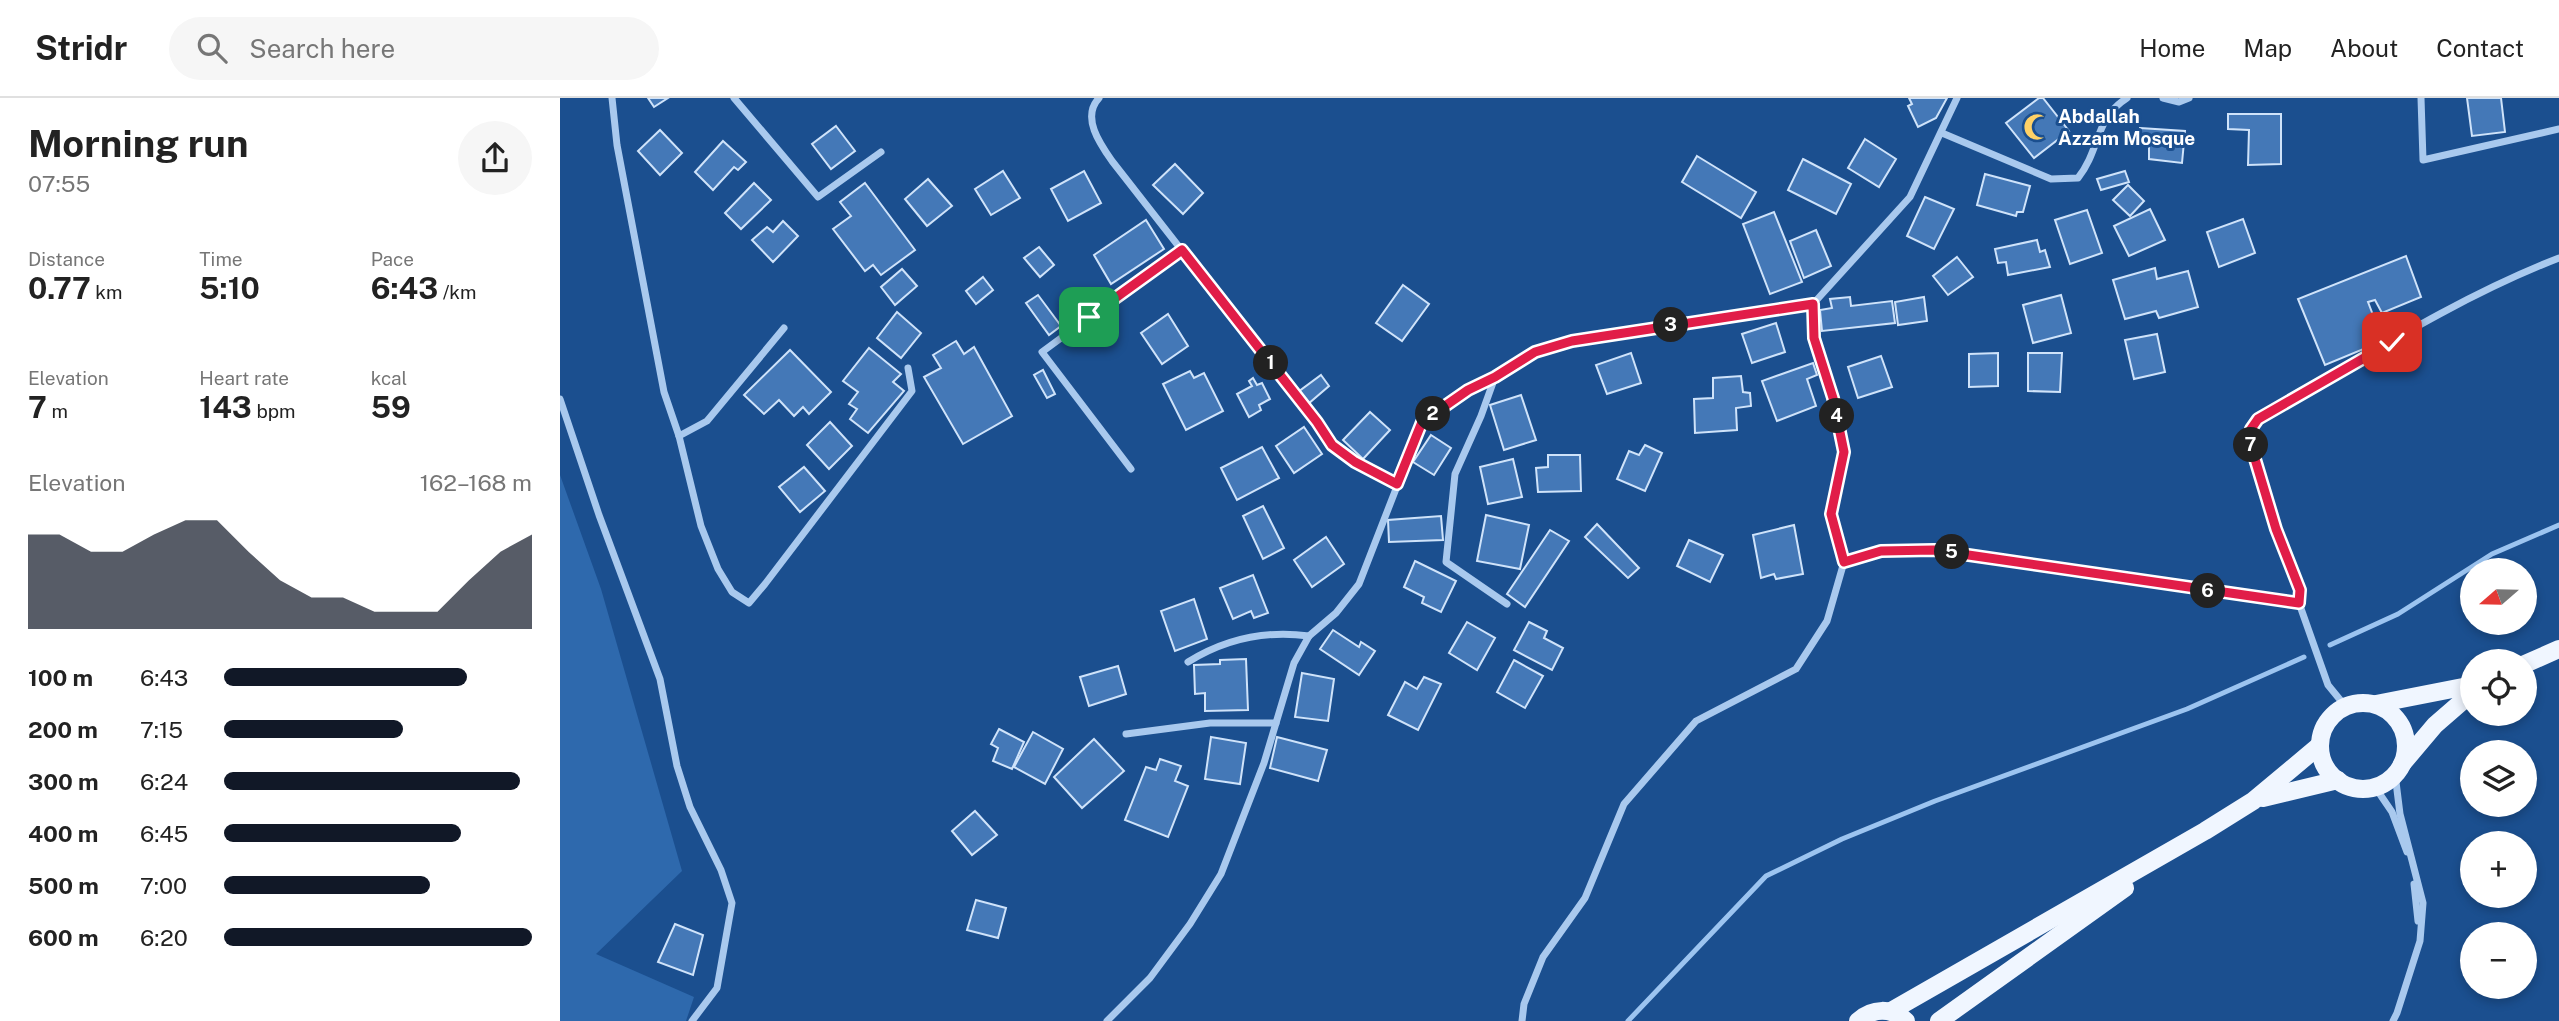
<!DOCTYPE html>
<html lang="en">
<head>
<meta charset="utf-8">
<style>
	body { margin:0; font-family:"Public Sans",sans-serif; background:#f6f6f6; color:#222; height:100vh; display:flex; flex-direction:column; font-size:26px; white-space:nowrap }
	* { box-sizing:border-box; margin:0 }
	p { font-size:23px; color:#767676 }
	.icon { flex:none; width:38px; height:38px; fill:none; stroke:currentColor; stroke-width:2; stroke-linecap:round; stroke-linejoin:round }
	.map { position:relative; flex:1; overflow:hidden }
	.details { display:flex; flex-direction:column; background:#fff; width:560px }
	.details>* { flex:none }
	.needle { width:46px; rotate:250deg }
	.fabs { position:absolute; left:1900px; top:460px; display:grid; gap:14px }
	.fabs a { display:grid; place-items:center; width:77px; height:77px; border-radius:50%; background:#fff; box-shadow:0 4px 10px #0003; font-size:35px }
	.pin { position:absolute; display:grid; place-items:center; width:60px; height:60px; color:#fff; margin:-30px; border-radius:14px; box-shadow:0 4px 10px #0006 }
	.km { position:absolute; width:35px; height:35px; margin:-18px; border-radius:50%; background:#222; color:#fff; font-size:19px; line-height:35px; text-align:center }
	.round { display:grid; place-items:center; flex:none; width:74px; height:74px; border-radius:37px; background:#f6f6f6 }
	.head { display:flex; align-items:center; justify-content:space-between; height:119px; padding:0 28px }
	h1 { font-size:38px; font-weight:700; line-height:52px }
	.metrics { display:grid; grid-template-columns:repeat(3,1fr); gap:10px; height:119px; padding:7px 28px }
	.metrics div { display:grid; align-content:center }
	.metrics b { font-size:30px; font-weight:700 }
	.metrics small { font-size:19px; font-weight:400 }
	.metrics p { font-size:19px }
	.chart { height:196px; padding:14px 28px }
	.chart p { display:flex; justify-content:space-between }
	.chart svg { width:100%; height:126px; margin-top:7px; fill:#111827; opacity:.7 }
	ul { padding:0 28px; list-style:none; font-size:23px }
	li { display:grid; grid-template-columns:112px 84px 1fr; align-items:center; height:52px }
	li i { height:18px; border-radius:9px; background:#111827 }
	header { display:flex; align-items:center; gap:42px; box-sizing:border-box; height:98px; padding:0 35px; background:#fff; border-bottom:2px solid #e0e0e0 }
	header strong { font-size:33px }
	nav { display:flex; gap:38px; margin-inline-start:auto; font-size:24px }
	.search { width:490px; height:63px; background:#f6f6f6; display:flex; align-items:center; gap:18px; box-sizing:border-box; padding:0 24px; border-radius:38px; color:#767676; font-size:26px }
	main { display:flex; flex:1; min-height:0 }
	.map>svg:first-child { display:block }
	.green { fill:#2e69ad }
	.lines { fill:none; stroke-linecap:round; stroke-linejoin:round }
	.stream { stroke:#9cc4f0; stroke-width:5 }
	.building { fill:#4478b7; stroke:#cfe3fa; stroke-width:2 }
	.street { stroke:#a9c9ee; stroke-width:7 }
	.primary { stroke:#f0f6ff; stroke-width:18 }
	.route-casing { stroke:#fff; stroke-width:14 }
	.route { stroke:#e11d48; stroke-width:9 }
	.labels { text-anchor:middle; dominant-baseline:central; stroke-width:6; stroke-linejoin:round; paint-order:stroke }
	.poi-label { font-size:19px; font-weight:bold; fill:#fff; stroke:#1b4f8f; text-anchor:start }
</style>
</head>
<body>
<header>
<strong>Stridr</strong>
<div class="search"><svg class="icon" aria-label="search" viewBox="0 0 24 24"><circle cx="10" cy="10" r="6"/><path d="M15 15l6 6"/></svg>Search here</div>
<nav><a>Home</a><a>Map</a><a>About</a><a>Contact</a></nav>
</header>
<main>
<section class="details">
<div class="head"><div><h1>Morning run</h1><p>07:55</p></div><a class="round"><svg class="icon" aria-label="share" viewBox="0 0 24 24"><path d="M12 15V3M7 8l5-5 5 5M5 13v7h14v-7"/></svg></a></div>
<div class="metrics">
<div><p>Distance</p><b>0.77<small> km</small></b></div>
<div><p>Time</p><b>5:10</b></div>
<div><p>Pace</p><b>6:43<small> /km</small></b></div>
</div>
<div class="metrics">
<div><p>Elevation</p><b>7<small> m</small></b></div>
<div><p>Heart rate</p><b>143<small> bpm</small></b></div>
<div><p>kcal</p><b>59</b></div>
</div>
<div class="chart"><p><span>Elevation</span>162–168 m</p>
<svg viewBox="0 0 160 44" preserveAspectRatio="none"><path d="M0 44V11L10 11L20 17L30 17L40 11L50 6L60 6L70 17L80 27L90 33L100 33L110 38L120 38L130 38L140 27L150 17L160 11V44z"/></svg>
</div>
<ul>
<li><b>100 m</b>6:43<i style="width:79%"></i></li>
<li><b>200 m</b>7:15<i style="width:58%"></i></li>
<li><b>300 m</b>6:24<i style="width:96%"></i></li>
<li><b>400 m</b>6:45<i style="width:77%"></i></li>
<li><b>500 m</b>7:00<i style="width:67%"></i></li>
<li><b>600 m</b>6:20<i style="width:100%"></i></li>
</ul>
</section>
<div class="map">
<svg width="1999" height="923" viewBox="0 0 1999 923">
	<rect width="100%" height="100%" fill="#1b4f8f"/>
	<path class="green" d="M 0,377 L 41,491 L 122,773 L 36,856 L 134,899 L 126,923 L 0,923 Z"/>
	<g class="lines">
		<g class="stream">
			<path d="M 1770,547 L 1838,516 L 1932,456 L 1999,427"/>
			<path d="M 1068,923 L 1206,778 L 1282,741 L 1375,703 L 1627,611 L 1744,559"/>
		</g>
	</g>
	<g class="building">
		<path d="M 88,0 L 108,0 L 94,9 Z"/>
		<path d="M 1349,0 L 1387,0 L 1376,20 L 1358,29 L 1348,8 L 1352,6 Z"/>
		<path d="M 1479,0 L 1483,0 L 1509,33 L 1474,60 L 1446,25 Z"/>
		<path d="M 1907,0 L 1941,0 L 1945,34 L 1912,38 Z"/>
		<path d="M 1668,16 L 1721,16 L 1721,66 L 1688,67 L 1689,32 L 1668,31 Z"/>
		<path d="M 276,28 L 295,53 L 271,71 L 252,46 Z"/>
		<path d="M 1580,30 L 1625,33 L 1622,65 L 1589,61 L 1589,44 L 1578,43 Z"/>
		<path d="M 100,32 L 122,55 L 100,77 L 78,53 Z"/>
		<path d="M 1305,41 L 1336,61 L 1319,89 L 1288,70 Z"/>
		<path d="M 163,43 L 186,64 L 178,72 L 174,69 L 153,92 L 135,74 Z"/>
		<path d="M 1137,58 L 1196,94 L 1181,120 L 1122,84 Z"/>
		<path d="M 1243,61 L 1291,86 L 1276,116 L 1228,92 Z"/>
		<path d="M 615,66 L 643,95 L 623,116 L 593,87 Z"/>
		<path d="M 443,73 L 460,100 L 431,117 L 415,91 Z"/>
		<path d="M 524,73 L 541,105 L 508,123 L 491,91 Z"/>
		<path d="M 1565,73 L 1569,84 L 1541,92 L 1537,81 Z"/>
		<path d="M 1425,76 L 1470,88 L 1463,114 L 1457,114 L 1456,118 L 1417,107 Z"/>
		<path d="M 368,81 L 392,108 L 367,128 L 345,101 Z"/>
		<path d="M 194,85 L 211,102 L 181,131 L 165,115 Z"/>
		<path d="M 305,85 L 355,152 L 321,177 L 313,167 L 305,173 L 273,131 L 291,118 L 280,104 Z"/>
		<path d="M 1568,87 L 1584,103 L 1570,118 L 1553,102 Z"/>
		<path d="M 1365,99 L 1394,111 L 1374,151 L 1347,138 Z"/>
		<path d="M 1590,111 L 1605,142 L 1569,158 L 1554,128 Z"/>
		<path d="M 1527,112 L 1542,155 L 1510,166 L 1495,122 Z"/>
		<path d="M 1214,114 L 1242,184 L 1210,196 L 1183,126 Z"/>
		<path d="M 1683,121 L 1695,155 L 1659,169 L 1647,134 Z"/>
		<path d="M 586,122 L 604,151 L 551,186 L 534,157 Z"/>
		<path d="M 223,123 L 238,138 L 213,164 L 192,142 L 207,129 L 213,134 Z"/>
		<path d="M 1256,132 L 1271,168 L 1244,180 L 1230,143 Z"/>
		<path d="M 1477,142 L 1480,154 L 1485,152 L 1490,169 L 1448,177 L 1446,164 L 1438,165 L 1435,151 Z"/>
		<path d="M 479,149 L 494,167 L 480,179 L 464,160 Z"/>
		<path d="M 1846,158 L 1861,199 L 1822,215 L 1815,202 L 1808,204 L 1823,243 L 1765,267 L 1738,201 Z"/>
		<path d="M 1397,159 L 1413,179 L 1388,197 L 1373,178 Z"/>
		<path d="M 1595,170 L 1597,181 L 1628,173 L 1638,209 L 1599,220 L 1596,213 L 1565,221 L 1553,182 Z"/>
		<path d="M 342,171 L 357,188 L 335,207 L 321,189 Z"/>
		<path d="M 423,179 L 433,192 L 416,206 L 406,193 Z"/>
		<path d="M 843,187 L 869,206 L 842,243 L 816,225 Z"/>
		<path d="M 478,197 L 501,228 L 489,237 L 466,205 Z"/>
		<path d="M 1501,197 L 1511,235 L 1473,245 L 1463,207 Z"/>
		<path d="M 1290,199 L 1291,208 L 1332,203 L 1335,225 L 1262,233 L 1260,212 L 1272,210 L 1270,201 Z"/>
		<path d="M 1364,199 L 1367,223 L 1338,227 L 1335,204 Z"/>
		<path d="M 337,214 L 361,235 L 341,260 L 317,240 Z"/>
		<path d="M 608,216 L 628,248 L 602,266 L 581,235 Z"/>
		<path d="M 1216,225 L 1225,254 L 1192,265 L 1182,236 Z"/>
		<path d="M 1597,236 L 1605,274 L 1574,281 L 1565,242 Z"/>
		<path d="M 396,243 L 404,256 L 414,249 L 452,318 L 403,346 L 364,279 L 381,270 L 373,257 Z"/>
		<path d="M 309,250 L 341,276 L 333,284 L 344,293 L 308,335 L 290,321 L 297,311 L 289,306 L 298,294 L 283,283 Z"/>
		<path d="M 230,252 L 271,294 L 249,316 L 243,309 L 234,318 L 219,302 L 204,316 L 184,297 Z"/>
		<path d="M 1071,255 L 1081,285 L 1047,296 L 1036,267 Z"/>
		<path d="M 1438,255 L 1438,288 L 1409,289 L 1409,256 Z"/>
		<path d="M 1468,255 L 1502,255 L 1500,294 L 1468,293 Z"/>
		<path d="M 1321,258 L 1332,289 L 1298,300 L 1288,269 Z"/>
		<path d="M 1253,265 L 1257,277 L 1247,281 L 1256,308 L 1217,323 L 1202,283 Z"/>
		<path d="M 483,272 L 495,296 L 487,300 L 474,277 Z"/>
		<path d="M 630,273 L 634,280 L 644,275 L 663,313 L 626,332 L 603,286 Z"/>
		<path d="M 761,277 L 769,288 L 748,306 L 738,294 Z"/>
		<path d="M 1181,278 L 1183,294 L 1190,295 L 1191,308 L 1176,310 L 1177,332 L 1135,335 L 1134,301 L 1153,300 L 1153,280 Z"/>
		<path d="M 693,280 L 697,287 L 702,285 L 710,301 L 699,307 L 701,312 L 689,319 L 677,296 L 692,288 L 689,283 Z"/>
		<path d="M 961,297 L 976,342 L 944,352 L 930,307 Z"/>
		<path d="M 810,314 L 830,332 L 803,361 L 783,342 Z"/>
		<path d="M 270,324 L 292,348 L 269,371 L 247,347 Z"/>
		<path d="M 744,329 L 762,356 L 734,375 L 716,348 Z"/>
		<path d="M 871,337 L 891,350 L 874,377 L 853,364 Z"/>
		<path d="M 1085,347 L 1102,355 L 1085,393 L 1057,381 L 1069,353 L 1079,357 Z"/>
		<path d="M 702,349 L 719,380 L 677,402 L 661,370 Z"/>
		<path d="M 988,357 L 1020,357 L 1021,393 L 978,394 L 976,370 L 988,369 Z"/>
		<path d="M 953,361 L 962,399 L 928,406 L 920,369 Z"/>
		<path d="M 244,369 L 265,393 L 240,414 L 219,389 Z"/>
		<path d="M 703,408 L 724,450 L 703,461 L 683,418 Z"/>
		<path d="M 926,417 L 969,427 L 960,471 L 917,463 Z"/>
		<path d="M 881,418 L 883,442 L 829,444 L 828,422 Z"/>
		<path d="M 1037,426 L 1079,470 L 1068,480 L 1025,439 Z"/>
		<path d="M 1234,427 L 1243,476 L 1216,481 L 1214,476 L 1201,480 L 1193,437 Z"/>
		<path d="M 990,432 L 1009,443 L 965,509 L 947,496 Z"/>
		<path d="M 766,439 L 784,466 L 752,489 L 734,462 Z"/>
		<path d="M 1129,442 L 1163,457 L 1150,484 L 1117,468 Z"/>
		<path d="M 855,463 L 896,483 L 881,514 L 862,505 L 864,499 L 844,489 Z"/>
		<path d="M 693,477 L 708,515 L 694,520 L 691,513 L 673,521 L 660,490 Z"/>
		<path d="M 634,501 L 647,541 L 615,553 L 601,513 Z"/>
		<path d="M 907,524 L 935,540 L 917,572 L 889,555 Z"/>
		<path d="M 969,524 L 987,533 L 984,540 L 1003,550 L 992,572 L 954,552 Z"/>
		<path d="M 773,532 L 799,549 L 801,544 L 815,553 L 799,577 L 760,551 Z"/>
		<path d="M 686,561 L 688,612 L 645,613 L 645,595 L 635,596 L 634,567 L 660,566 L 660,562 Z"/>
		<path d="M 954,562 L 983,578 L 965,610 L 937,594 Z"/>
		<path d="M 558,568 L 566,596 L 529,608 L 520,579 Z"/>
		<path d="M 742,575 L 774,581 L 768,623 L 735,619 Z"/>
		<path d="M 864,579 L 881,586 L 858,632 L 828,617 L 845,584 L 857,591 Z"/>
		<path d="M 439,631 L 464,644 L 452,671 L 433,663 L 438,650 L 431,646 Z"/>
		<path d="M 473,634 L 503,651 L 485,686 L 454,669 Z"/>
		<path d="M 651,639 L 686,645 L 680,686 L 645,681 Z"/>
		<path d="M 717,639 L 767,652 L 758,683 L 710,670 Z"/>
		<path d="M 534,641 L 564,673 L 522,710 L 494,679 Z"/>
		<path d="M 600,661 L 621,668 L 615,683 L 628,688 L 608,739 L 565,722 L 586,669 L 596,672 Z"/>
		<path d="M 415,713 L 437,737 L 412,757 L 392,733 Z"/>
		<path d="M 416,802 L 446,810 L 438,840 L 407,832 Z"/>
		<path d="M 115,826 L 143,837 L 133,877 L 98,864 Z"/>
	</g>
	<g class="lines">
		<g class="street">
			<path d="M 52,0 L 57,47 L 104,294 L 119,338 L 141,428 L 158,471 L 172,494 L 189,505 L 205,486 L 352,293 L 348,270"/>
			<path d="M 174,0 L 258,99 L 321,54"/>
			<path d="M 539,0 C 521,19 540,46 552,63 L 756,324 L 772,347 L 795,364 L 837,386"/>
			<path d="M 1397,0 L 1350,99 L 1253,206 L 1254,240 L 1273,300 L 1284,354 L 1271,416 L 1284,464 L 1321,453 L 1374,452 L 1739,505 L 1768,587 L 1786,609"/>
			<path d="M 1603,0 L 1619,4 L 1629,0"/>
			<path d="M 1861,0 L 1863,62 L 1999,31"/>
			<path d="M 1382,35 L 1491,81 L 1518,80 C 1541,51 1534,21 1567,0"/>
			<path d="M 935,279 L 921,318 L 895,376 L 886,464 L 947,506"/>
			<path d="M 0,301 L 39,417 L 100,581 L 117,668 L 130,709 L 161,772 L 172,805 L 157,890 L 132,923"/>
			<path d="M 119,338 L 147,323 L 224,230"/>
			<path d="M 571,371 L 482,254 L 622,151"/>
			<path d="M 1739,505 L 1740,492 L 1716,431 L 1689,341 L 1691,331 L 1698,321 C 1796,265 1893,201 1999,160"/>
			<path d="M 628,564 C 665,541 705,532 749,538"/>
			<path d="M 566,636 L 650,625 L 716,625"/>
			<path d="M 1815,689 L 1832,714 L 1847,754"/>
			<path d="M 1854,786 L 1858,823"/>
			<path d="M 547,923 L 590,880 L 630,826 L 661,776 L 704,665 L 734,565 L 749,538 L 776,515 L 799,486 L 862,324 L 908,292 L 935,279 L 975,254 L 1012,243 L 1253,206"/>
			<path d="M 962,923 L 964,906 L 983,859 L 1025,800 L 1064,706 L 1136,623 L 1236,571 L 1267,523 L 1284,464"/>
			<path d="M 1833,923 L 1837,915 L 1860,843 L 1863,805 L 1840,716 L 1835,676"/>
		</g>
		<g class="primary">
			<path d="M 1965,566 L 1999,551"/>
			<circle cx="1803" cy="648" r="43"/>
			<path d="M 1816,606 L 1913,587"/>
			<path d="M 1842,666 L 1875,627 L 1913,594"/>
			<path d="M 1703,700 L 1778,682"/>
			<path d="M 1331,913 L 1645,733 L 1693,703 L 1760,647"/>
			<path d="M 1298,923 C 1312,910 1332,909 1346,923"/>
			<path d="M 1379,923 L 1565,790"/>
		</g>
	</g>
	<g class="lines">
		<defs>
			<path id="route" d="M 529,219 L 622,152 L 757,324 L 772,347 L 795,364 L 837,386 L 862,324 L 908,292 L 935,279 L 975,254 L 1012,243 L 1253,206 L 1254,240 L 1273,300 L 1284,354 L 1271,416 L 1284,464 L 1321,453 L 1374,452 L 1739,505 L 1740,492 L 1716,431 L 1689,341 L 1691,331 L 1698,321 L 1832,244"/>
		</defs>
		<use href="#route" class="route-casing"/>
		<use href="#route" class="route"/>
	</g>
	<defs>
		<symbol id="mosque-bare" viewBox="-9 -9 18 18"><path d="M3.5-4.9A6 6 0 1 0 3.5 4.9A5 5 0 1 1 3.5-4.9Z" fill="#ffd166" stroke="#1b4f8f" stroke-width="2.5" paint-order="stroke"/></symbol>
	</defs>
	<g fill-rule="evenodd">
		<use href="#mosque-bare" x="1458" y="10" width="38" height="38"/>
	</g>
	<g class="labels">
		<g class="poi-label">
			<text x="1498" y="18">Abdallah<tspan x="1498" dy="22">Azzam Mosque</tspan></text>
		</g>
	</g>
</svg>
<div class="fabs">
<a><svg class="needle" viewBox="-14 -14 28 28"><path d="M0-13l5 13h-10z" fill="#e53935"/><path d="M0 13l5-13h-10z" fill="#767676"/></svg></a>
<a><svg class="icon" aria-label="locate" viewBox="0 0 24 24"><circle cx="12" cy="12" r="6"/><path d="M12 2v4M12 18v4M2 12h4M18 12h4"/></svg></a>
<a><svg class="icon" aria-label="layers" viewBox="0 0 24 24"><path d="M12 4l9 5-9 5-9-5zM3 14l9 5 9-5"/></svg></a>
<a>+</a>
<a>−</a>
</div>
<div class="pin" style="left:529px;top:219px;background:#1e9e55"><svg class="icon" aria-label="arrive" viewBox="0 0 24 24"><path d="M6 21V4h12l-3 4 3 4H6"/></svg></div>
<div class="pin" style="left:1832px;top:244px;background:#d93025"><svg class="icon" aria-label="check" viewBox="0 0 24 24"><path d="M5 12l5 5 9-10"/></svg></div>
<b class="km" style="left:711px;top:265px">1</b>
<b class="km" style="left:873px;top:316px">2</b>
<b class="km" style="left:1111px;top:227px">3</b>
<b class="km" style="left:1277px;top:318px">4</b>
<b class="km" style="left:1392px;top:454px">5</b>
<b class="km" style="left:1648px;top:493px">6</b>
<b class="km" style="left:1691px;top:347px">7</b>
</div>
</main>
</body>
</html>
